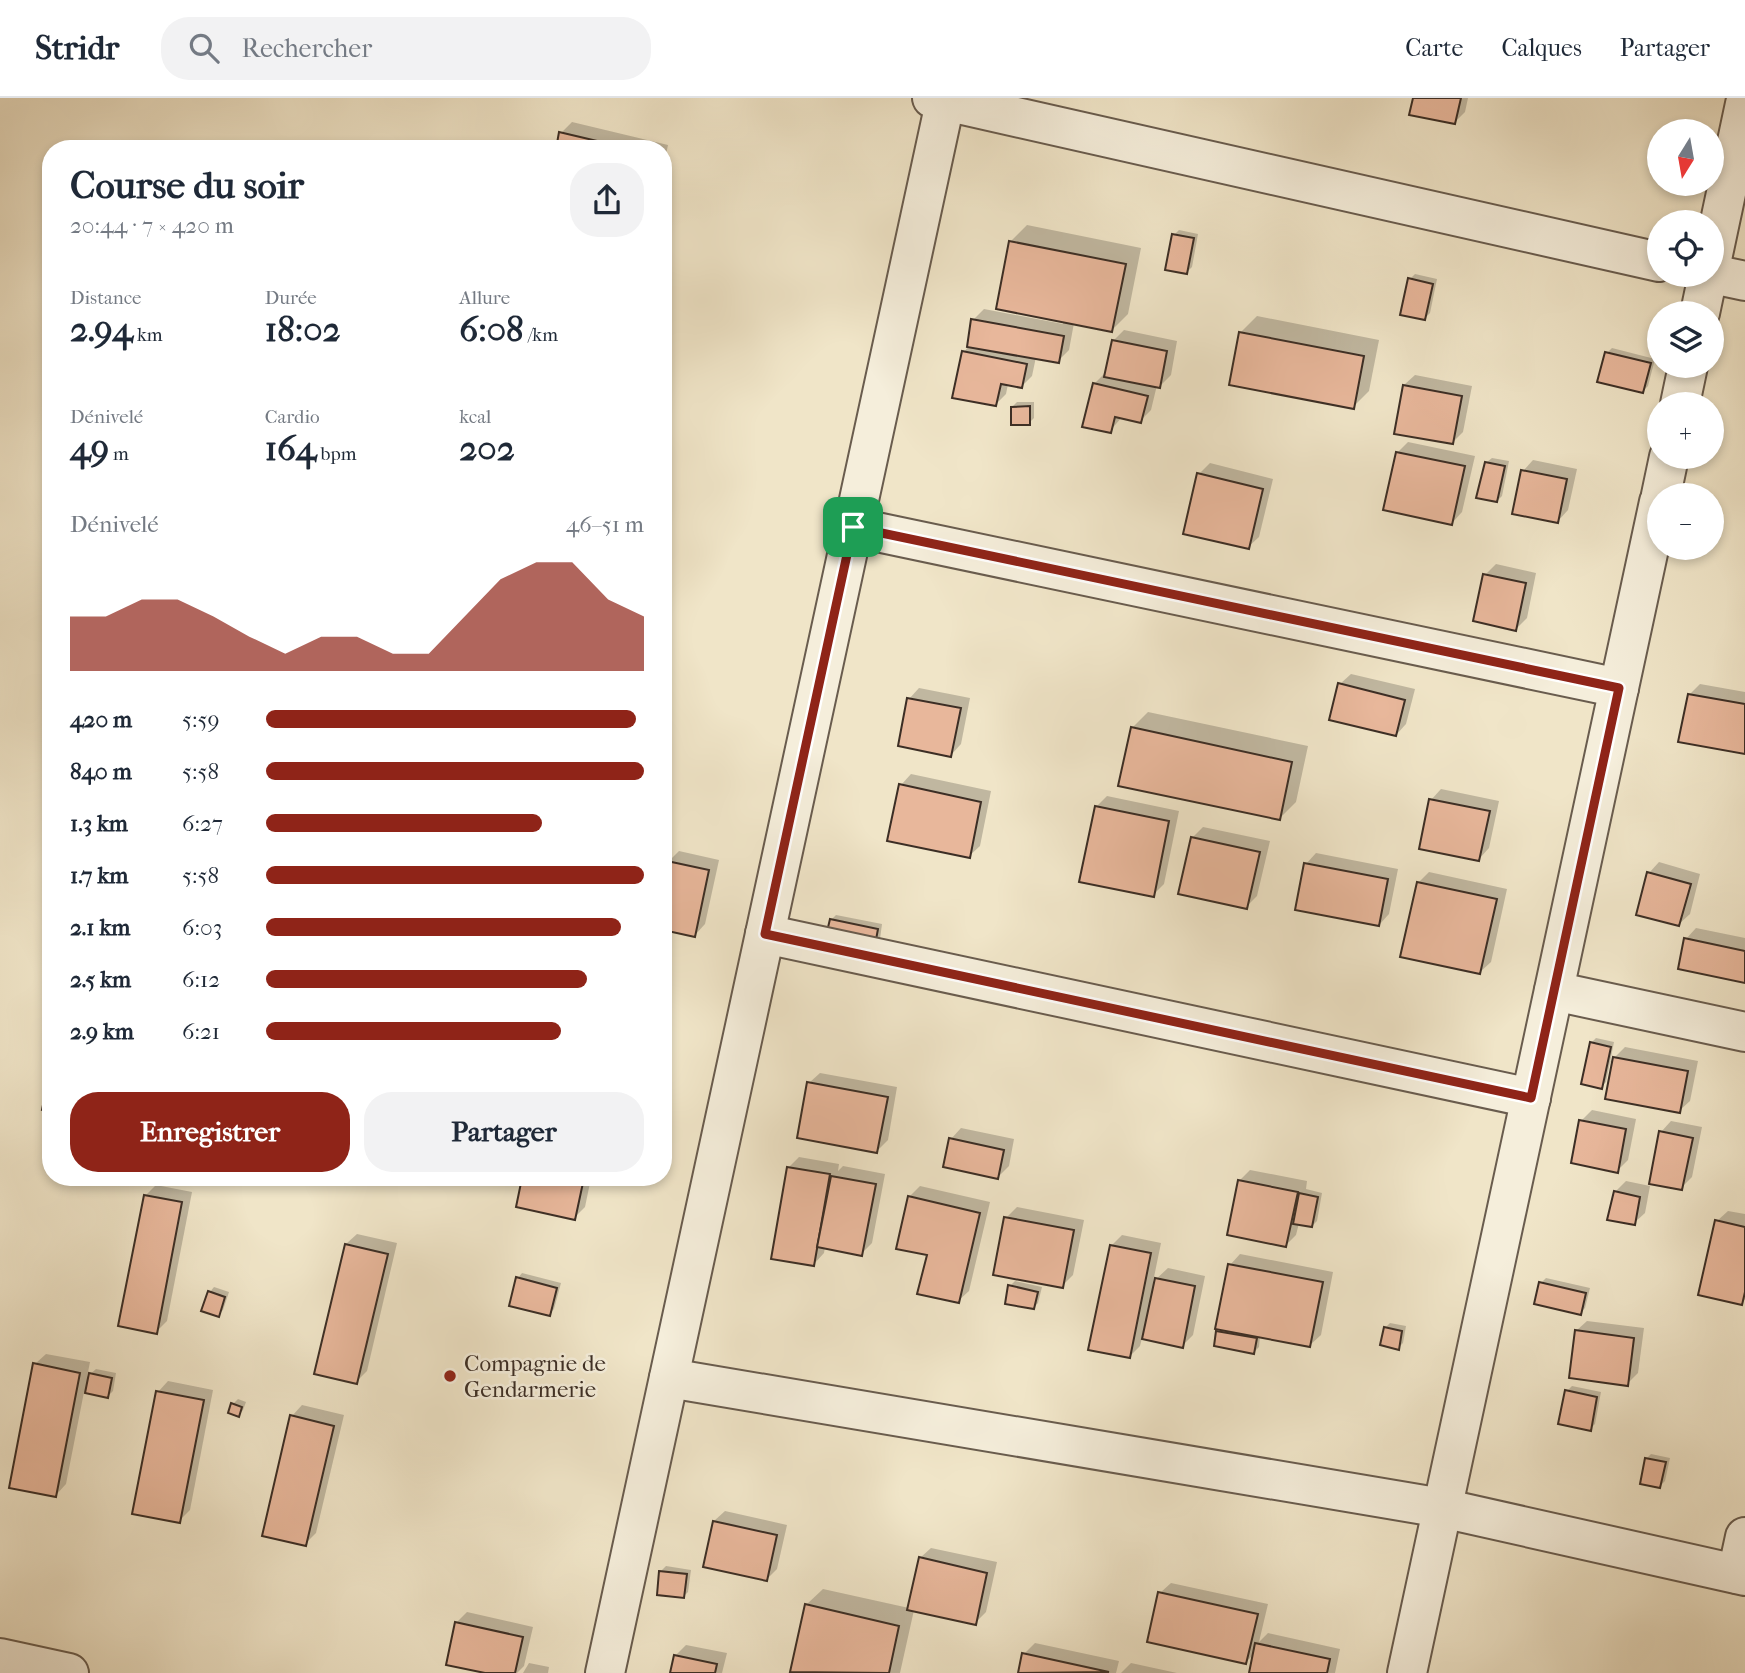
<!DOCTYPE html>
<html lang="fr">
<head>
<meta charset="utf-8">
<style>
	body { margin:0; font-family:"IM FELL French Canon",serif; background:#f2f2f3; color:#1f2937; height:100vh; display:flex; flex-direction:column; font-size:26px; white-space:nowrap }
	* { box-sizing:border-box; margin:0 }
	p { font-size:23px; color:#747a83 }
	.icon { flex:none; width:38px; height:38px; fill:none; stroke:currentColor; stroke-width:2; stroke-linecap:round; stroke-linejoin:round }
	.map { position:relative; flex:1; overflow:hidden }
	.side { position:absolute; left:42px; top:42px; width:630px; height:1046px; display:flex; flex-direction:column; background:#fff; border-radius:28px; box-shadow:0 4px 10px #0003 }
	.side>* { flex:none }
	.needle { width:46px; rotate:191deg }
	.buttons { position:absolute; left:1647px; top:21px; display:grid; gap:14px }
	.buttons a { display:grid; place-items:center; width:77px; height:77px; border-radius:50%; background:#fff; box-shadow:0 4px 10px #0003; font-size:35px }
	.pin { position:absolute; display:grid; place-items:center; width:60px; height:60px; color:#fff; margin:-30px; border-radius:14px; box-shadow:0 4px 10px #0006 }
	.round { display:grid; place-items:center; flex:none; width:74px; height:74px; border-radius:28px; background:#f2f2f3 }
	.head { display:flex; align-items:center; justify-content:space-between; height:119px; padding:0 28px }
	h1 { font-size:38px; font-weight:800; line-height:52px }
	.stats { display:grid; grid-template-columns:repeat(3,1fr); gap:10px; height:119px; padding:7px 28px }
	.stats div { display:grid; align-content:center }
	.stats b { font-size:35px; font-weight:800 }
	.stats small { font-size:19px; font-weight:400 }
	.stats p { font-size:19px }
	.chart { height:196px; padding:14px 28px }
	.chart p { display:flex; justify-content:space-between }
	.chart svg { width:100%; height:126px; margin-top:7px; fill:#8f2418; opacity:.7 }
	.primary-button { display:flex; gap:14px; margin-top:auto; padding:14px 28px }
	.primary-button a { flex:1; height:80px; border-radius:28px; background:#8f2418; color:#fff; font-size:28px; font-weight:800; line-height:80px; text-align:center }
	.primary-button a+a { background:#f2f2f3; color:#1f2937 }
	ul { padding:0 28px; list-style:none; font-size:23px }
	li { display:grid; grid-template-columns:112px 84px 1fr; align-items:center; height:52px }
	li i { height:18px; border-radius:9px; background:#8f2418 }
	header { display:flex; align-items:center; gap:42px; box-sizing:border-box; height:98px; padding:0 35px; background:#fff; border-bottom:2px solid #e0e1e3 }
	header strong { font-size:33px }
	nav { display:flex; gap:38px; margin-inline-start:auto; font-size:24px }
	.search { width:490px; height:63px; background:#f2f2f3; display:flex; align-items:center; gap:18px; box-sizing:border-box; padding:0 24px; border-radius:28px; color:#747a83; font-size:26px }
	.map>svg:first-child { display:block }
	.shadow { fill:#0003 }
	.building { fill:#e8b79b; stroke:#3c2e25; stroke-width:2 }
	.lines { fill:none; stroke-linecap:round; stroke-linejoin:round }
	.minor-casing { stroke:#695c4e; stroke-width:42 }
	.minor { stroke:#f5eedb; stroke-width:38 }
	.route-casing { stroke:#fff; stroke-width:14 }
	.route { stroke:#8f2418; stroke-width:9 }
	.poi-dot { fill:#8f2418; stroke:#f5eedb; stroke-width:2.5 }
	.labels { text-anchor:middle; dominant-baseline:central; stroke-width:5; stroke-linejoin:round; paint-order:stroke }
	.poi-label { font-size:23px; fill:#3c2e25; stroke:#f5eedb; text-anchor:start }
</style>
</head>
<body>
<header>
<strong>Stridr</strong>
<div class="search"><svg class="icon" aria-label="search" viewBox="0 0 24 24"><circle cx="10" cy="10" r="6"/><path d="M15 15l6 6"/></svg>Rechercher</div>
<nav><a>Carte</a><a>Calques</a><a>Partager</a></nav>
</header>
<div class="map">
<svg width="1745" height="1575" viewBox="0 0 1745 1575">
	<rect width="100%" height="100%" fill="#f0e5c8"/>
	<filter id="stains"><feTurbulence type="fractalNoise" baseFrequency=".00286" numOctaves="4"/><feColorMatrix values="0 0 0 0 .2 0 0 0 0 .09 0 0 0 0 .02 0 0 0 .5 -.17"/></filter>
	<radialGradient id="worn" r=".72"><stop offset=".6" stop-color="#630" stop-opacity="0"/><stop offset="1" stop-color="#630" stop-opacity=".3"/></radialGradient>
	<g class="shadow">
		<path d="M 1415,0 L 1468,0 L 1465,14 L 1455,24 Z"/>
		<path d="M 572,24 L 668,47 L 663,71 L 663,51 L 557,51 L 561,35 Z"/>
		<path d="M 1027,127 L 1141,150 L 1128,216 L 1112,232 L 1074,225 L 1069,252 L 1058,263 L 1036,259 L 1032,278 L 1022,288 L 1008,286 L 1006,296 L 996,306 L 964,254 L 968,249 L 973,222 L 984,211 L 1063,226 L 1063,222 L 1011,143 Z"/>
		<path d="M 1179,132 L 1198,136 L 1192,169 L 1187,174 L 1174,137 Z"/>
		<path d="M 1415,176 L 1437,181 L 1430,215 L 1425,220 L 1410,181 Z"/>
		<path d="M 1257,218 L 1379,242 L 1369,293 L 1353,309 L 1241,234 Z"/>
		<path d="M 1124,232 L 1177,243 L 1171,277 L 1160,288 L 1157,287 L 1151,312 L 1140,323 L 1122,319 L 1110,333 L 1094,286 L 1105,275 L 1113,243 Z"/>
		<path d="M 1612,250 L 1655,261 L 1648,288 L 1643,293 L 1607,255 Z"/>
		<path d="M 1415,277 L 1472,288 L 1463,334 L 1452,345 L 1404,287 Z"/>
		<path d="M 1017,304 L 1034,304 L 1034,320 L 1029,325 L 1012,309 Z"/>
		<path d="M 1408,344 L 1475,358 L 1462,414 L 1452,425 L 1397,355 Z"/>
		<path d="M 1492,360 L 1509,363 L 1502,398 L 1497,403 L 1487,364 Z"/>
		<path d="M 1533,362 L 1577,371 L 1568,412 L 1558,423 L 1523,373 Z"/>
		<path d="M 1210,365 L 1273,381 L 1259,439 L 1248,449 L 1199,376 Z"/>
		<path d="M 1496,466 L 1536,475 L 1527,520 L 1516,531 L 1485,477 Z"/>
		<path d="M 1351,576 L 1415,591 L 1406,626 L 1396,637 L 1340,586 Z"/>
		<path d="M 1700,586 L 1745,594 L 1745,655 L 1689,597 Z"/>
		<path d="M 919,590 L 970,600 L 961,646 L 951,657 L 909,601 Z"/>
		<path d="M 1148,614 L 1308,648 L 1296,704 L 1279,721 L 1132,630 Z"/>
		<path d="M 911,676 L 991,693 L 980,748 L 969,758 L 901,687 Z"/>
		<path d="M 1441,691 L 1499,703 L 1489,750 L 1479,761 L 1431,702 Z"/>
		<path d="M 1107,698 L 1179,713 L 1164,786 L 1153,797 L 1096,709 Z"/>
		<path d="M 1203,729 L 1270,743 L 1257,798 L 1246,809 L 1193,739 Z"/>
		<path d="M 679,753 L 719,762 L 705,826 L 695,837 L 668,764 Z"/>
		<path d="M 1316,755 L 1398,771 L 1389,816 L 1379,827 L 1306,766 Z"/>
		<path d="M 1659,764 L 1700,776 L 1690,816 L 1679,826 L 1649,775 Z"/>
		<path d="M 1429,774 L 1507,791 L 1491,864 L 1480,874 L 1418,785 Z"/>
		<path d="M 836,817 L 882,826 L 880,841 L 875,845 L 831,822 Z"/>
		<path d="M 1696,830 L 1745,840 L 1745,883 L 1686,841 Z"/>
		<path d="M 1596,940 L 1614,944 L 1610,964 L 1625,949 L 1698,963 L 1690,1003 L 1679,1013 L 1610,964 L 1606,984 L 1601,989 L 1591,945 Z"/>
		<path d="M 820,975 L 897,989 L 888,1042 L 877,1053 L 809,985 Z"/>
		<path d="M 1592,1012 L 1636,1021 L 1628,1062 L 1617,1073 L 1581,1023 Z"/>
		<path d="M 1671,1023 L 1702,1029 L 1692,1079 L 1681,1090 L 1661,1034 Z"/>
		<path d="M 961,1030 L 1014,1041 L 1009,1068 L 998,1079 L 951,1041 Z"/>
		<path d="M 799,1059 L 839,1066 L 838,1073 L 843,1068 L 885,1076 L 872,1145 L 861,1156 L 825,1149 L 824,1155 L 814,1166 L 788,1070 Z"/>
		<path d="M 1250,1072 L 1307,1083 L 1306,1091 L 1322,1095 L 1317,1123 L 1312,1128 L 1299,1125 L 1296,1137 L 1286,1147 L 1240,1082 Z"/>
		<path d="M 524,1080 L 591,1080 L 585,1109 L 574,1120 L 518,1108 Z"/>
		<path d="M 1626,1083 L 1650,1088 L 1645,1115 L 1634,1125 L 1615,1094 Z"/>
		<path d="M 156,1087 L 192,1094 L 167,1223 L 156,1234 L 145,1098 Z"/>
		<path d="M 920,1088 L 990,1104 L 969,1193 L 958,1203 L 909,1099 Z"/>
		<path d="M 1017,1109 L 1084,1122 L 1073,1177 L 1062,1188 L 1006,1120 Z"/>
		<path d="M 1728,1113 L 1745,1116 L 1745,1201 L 1742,1205 L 1717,1123 Z"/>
		<path d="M 357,1136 L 397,1145 L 367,1273 L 356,1284 L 346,1146 Z"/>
		<path d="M 1122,1137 L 1161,1145 L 1153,1184 L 1168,1170 L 1205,1178 L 1193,1237 L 1182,1248 L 1142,1240 L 1140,1248 L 1130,1258 L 1111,1148 Z"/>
		<path d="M 1240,1156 L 1333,1174 L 1321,1237 L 1310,1247 L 1260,1238 L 1259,1249 L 1254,1254 L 1218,1234 L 1222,1230 L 1230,1167 Z"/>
		<path d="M 522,1175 L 561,1185 L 554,1211 L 549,1216 L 518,1180 Z"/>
		<path d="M 1546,1180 L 1590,1190 L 1585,1210 L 1580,1215 L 1541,1185 Z"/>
		<path d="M 1015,1183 L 1042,1189 L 1038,1205 L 1033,1210 L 1010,1188 Z"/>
		<path d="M 214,1189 L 229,1194 L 223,1212 L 218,1217 L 210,1194 Z"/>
		<path d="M 1587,1223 L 1644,1230 L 1638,1275 L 1627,1286 L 1576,1233 Z"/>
		<path d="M 1390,1225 L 1406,1228 L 1403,1245 L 1398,1250 L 1385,1230 Z"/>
		<path d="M 46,1256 L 90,1264 L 87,1279 L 96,1271 L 116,1275 L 113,1293 L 108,1298 L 84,1294 L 66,1386 L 56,1397 L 35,1266 Z"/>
		<path d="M 168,1283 L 213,1292 L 190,1412 L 179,1423 L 158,1294 Z"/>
		<path d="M 1572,1288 L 1601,1294 L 1595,1326 L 1590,1331 L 1567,1293 Z"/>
		<path d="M 238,1301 L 246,1304 L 243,1312 L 239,1317 L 233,1306 Z"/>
		<path d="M 302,1307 L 344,1317 L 316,1435 L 305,1446 L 292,1318 Z"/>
		<path d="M 1651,1356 L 1670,1360 L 1665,1383 L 1660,1388 L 1646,1361 Z"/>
		<path d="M 725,1413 L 787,1427 L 777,1471 L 767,1481 L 714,1423 Z"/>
		<path d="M 931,1450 L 997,1464 L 986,1514 L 975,1525 L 914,1512 L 900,1575 L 801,1575 L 792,1573 L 806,1507 L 823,1491 L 909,1510 L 920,1460 Z"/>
		<path d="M 666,1468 L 691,1472 L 688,1494 L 683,1499 L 661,1473 Z"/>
		<path d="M 1171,1485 L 1268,1506 L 1259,1544 L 1268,1535 L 1340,1551 L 1335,1575 L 1251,1575 L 1255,1555 L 1246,1564 L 1160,1495 Z"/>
		<path d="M 467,1514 L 533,1529 L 524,1568 L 517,1575 L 494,1575 L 456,1525 Z"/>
		<path d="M 1035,1545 L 1119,1563 L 1116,1575 L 1020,1575 L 1024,1556 Z"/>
		<path d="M 686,1547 L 727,1555 L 722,1575 L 671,1575 L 675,1558 Z"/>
		<path d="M 529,1565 L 549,1569 L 548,1575 L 523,1575 Z"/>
		<path d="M 1131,1565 L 1177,1575 L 1121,1575 Z"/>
	</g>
	<g class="building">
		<path d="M 1413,0 L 1461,0 L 1455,26 L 1409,17 Z"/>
		<path d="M 559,34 L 631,51 L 556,51 Z"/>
		<path d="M 1172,136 L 1194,140 L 1187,176 L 1165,172 Z"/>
		<path d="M 1009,143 L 1126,166 L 1112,234 L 996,211 Z"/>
		<path d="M 1408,180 L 1433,186 L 1425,222 L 1400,217 Z"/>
		<path d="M 971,221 L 1064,238 L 1059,265 L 967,249 Z"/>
		<path d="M 1239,234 L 1364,258 L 1354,311 L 1229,287 Z"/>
		<path d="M 1112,242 L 1167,253 L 1160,290 L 1104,279 Z"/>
		<path d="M 962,253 L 1027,266 L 1022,290 L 1001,286 L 996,308 L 952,300 Z"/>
		<path d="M 1605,254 L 1651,265 L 1643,295 L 1597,284 Z"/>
		<path d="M 1093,285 L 1148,298 L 1141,325 L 1115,319 L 1111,335 L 1082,329 Z"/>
		<path d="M 1403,287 L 1462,298 L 1453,346 L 1394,336 Z"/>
		<path d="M 1030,308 L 1030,327 L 1011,327 L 1011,309 Z"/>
		<path d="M 1396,354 L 1465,368 L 1452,427 L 1383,412 Z"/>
		<path d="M 1485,364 L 1505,368 L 1497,404 L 1476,400 Z"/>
		<path d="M 1521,372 L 1567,381 L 1558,425 L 1512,416 Z"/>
		<path d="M 1197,375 L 1263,391 L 1249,451 L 1183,436 Z"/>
		<path d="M 1483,476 L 1526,485 L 1516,533 L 1473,523 Z"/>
		<path d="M 1338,585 L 1405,602 L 1396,638 L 1329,622 Z"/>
		<path d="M 1688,596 L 1745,606 L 1745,656 L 1678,644 Z"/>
		<path d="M 907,600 L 961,610 L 951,659 L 898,648 Z"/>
		<path d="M 1131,629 L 1292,664 L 1280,722 L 1118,688 Z"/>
		<path d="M 899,686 L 981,704 L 970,760 L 887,743 Z"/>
		<path d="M 1429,701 L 1490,713 L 1479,763 L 1419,751 Z"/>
		<path d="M 1095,708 L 1169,723 L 1154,799 L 1079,784 Z"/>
		<path d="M 1191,739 L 1260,754 L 1247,811 L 1178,796 Z"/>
		<path d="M 667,763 L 709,772 L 695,839 L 663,832 L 663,780 Z"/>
		<path d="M 1304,765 L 1388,781 L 1379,828 L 1295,812 Z"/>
		<path d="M 1647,774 L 1691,786 L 1679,828 L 1636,817 Z"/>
		<path d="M 1417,784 L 1497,801 L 1480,876 L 1400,859 Z"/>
		<path d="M 830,821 L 878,831 L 875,847 L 826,838 Z"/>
		<path d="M 1684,840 L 1745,853 L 1745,885 L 1678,871 Z"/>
		<path d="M 1590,944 L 1611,949 L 1602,991 L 1581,986 Z"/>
		<path d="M 1613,959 L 1688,973 L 1680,1015 L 1605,1001 Z"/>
		<path d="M 51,967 L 51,1013 L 42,1012 Z"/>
		<path d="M 807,984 L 888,999 L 877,1055 L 797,1040 Z"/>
		<path d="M 1579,1022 L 1626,1031 L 1618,1075 L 1571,1065 Z"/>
		<path d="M 1659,1033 L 1693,1040 L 1682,1092 L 1649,1086 Z"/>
		<path d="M 949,1040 L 1004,1052 L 998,1081 L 943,1069 Z"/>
		<path d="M 787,1069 L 830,1076 L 814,1168 L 771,1161 Z"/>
		<path d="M 831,1078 L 876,1086 L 862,1158 L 817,1149 Z"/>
		<path d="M 522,1080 L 584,1080 L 575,1122 L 516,1109 Z"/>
		<path d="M 1238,1082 L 1298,1094 L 1286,1149 L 1227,1137 Z"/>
		<path d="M 1614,1093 L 1640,1099 L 1635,1127 L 1607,1122 Z"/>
		<path d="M 1299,1095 L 1318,1099 L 1312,1129 L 1293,1126 Z"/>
		<path d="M 144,1097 L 182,1104 L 157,1236 L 118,1228 Z"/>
		<path d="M 908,1098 L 980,1115 L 959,1205 L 917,1196 L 927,1157 L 896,1151 Z"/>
		<path d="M 1004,1119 L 1074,1132 L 1063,1190 L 993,1177 Z"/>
		<path d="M 1715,1122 L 1745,1129 L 1745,1194 L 1742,1207 L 1698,1197 Z"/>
		<path d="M 345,1146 L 388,1156 L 357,1286 L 314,1276 Z"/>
		<path d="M 1110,1147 L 1151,1155 L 1130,1260 L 1088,1252 Z"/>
		<path d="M 1228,1166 L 1323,1184 L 1310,1249 L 1215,1231 Z"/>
		<path d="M 516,1179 L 557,1190 L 550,1218 L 509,1208 Z"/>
		<path d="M 1155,1180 L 1195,1188 L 1183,1250 L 1142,1241 Z"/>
		<path d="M 1539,1184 L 1586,1195 L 1581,1217 L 1534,1206 Z"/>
		<path d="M 1008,1187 L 1038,1194 L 1034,1211 L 1005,1206 Z"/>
		<path d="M 208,1193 L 225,1199 L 219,1219 L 201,1213 Z"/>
		<path d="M 1384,1229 L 1402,1233 L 1399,1252 L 1380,1247 Z"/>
		<path d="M 1575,1232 L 1634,1240 L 1628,1288 L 1569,1280 Z"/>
		<path d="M 1216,1233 L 1257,1240 L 1254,1256 L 1214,1248 Z"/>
		<path d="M 33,1265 L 80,1275 L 56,1399 L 9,1390 Z"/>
		<path d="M 89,1275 L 112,1280 L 108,1300 L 85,1295 Z"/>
		<path d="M 1565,1292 L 1597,1299 L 1591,1333 L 1558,1326 Z"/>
		<path d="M 156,1293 L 204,1302 L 180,1425 L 132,1416 Z"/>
		<path d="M 231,1305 L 242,1309 L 239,1319 L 228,1315 Z"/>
		<path d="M 290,1317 L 334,1328 L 306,1448 L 262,1438 Z"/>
		<path d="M 1645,1360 L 1666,1364 L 1660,1390 L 1640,1386 Z"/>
		<path d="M 713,1423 L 777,1437 L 767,1483 L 703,1469 Z"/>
		<path d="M 919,1459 L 987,1475 L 976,1527 L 907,1512 Z"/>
		<path d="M 659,1473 L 687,1476 L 684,1500 L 657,1497 Z"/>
		<path d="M 1158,1494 L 1258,1516 L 1246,1566 L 1147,1544 Z"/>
		<path d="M 805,1506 L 899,1528 L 889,1575 L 790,1574 Z"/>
		<path d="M 455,1524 L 523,1539 L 515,1575 L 485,1575 L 446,1567 Z"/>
		<path d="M 1255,1545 L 1330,1561 L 1327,1575 L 1249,1575 Z"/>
		<path d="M 1022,1555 L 1109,1574 L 1018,1575 Z"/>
		<path d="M 674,1557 L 717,1566 L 715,1575 L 670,1575 Z"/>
	</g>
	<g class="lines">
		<defs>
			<g id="minor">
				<path d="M 932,0 L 1659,164"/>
				<path d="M 1712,161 L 1745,6"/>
				<path d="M 1712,176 L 1745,183"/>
				<path d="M 1700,215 L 1708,177"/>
				<path d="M 1680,306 L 1688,268"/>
				<path d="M 1661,397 L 1669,359"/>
				<path d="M 853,429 L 1619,590"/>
				<path d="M 765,836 L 1531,1000"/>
				<path d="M 1554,893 L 1745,934"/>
				<path d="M 669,1280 L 1442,1410 L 1745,1478"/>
				<path d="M 1737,1476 L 1745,1439"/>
				<path d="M 0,1560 L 69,1575"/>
				<path d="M 605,1575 L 946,0"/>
				<path d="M 1407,1575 L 1659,404"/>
			</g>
		</defs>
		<use href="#minor" class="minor-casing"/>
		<use href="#minor" class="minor"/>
	</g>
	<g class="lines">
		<defs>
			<path id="route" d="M 853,429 L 1619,590 L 1531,1000 L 765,836 Z"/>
		</defs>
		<use href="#route" class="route-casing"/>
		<use href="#route" class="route"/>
	</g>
	<circle class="poi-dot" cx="450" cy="1278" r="7"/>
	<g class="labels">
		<g class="poi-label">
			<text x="464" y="1265">Compagnie de<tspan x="464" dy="26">Gendarmerie</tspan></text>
		</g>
	</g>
	<rect width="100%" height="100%" filter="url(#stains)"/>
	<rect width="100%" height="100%" fill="url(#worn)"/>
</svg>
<div class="buttons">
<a><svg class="needle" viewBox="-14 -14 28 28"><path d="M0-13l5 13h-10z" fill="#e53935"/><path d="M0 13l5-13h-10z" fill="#747a83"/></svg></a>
<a><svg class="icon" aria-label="locate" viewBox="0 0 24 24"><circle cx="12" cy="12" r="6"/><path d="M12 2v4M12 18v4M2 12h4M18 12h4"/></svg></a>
<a><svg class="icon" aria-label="layers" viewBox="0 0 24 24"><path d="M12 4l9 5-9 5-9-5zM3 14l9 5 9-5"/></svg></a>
<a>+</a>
<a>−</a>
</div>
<div class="pin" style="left:853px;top:429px;background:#1e9e55"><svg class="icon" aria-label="arrive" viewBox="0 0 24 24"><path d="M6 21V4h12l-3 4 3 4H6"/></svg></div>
<section class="side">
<div class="head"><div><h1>Course du soir</h1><p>20:44 · 7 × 420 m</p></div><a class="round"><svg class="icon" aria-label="share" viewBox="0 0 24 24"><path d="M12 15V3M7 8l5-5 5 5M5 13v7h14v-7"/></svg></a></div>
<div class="stats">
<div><p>Distance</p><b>2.94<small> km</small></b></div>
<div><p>Durée</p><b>18:02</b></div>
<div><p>Allure</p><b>6:08<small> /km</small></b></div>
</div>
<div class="stats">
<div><p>Dénivelé</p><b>49<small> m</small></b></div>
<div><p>Cardio</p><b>164<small> bpm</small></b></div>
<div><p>kcal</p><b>202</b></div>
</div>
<div class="chart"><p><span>Dénivelé</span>46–51 m</p>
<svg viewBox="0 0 160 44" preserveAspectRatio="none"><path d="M0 44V25L10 25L20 19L30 19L40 25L50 32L60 38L70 32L80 32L90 38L100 38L110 25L120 12L130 6L140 6L150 19L160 25V44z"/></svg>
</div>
<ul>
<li><b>420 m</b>5:59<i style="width:98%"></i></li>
<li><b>840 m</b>5:58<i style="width:100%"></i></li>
<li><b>1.3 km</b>6:27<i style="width:73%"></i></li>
<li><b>1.7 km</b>5:58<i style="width:100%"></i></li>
<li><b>2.1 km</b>6:03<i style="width:94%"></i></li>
<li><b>2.5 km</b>6:12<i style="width:85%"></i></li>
<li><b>2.9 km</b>6:21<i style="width:78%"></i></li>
</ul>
<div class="primary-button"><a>Enregistrer</a><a>Partager</a></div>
</section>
</div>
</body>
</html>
